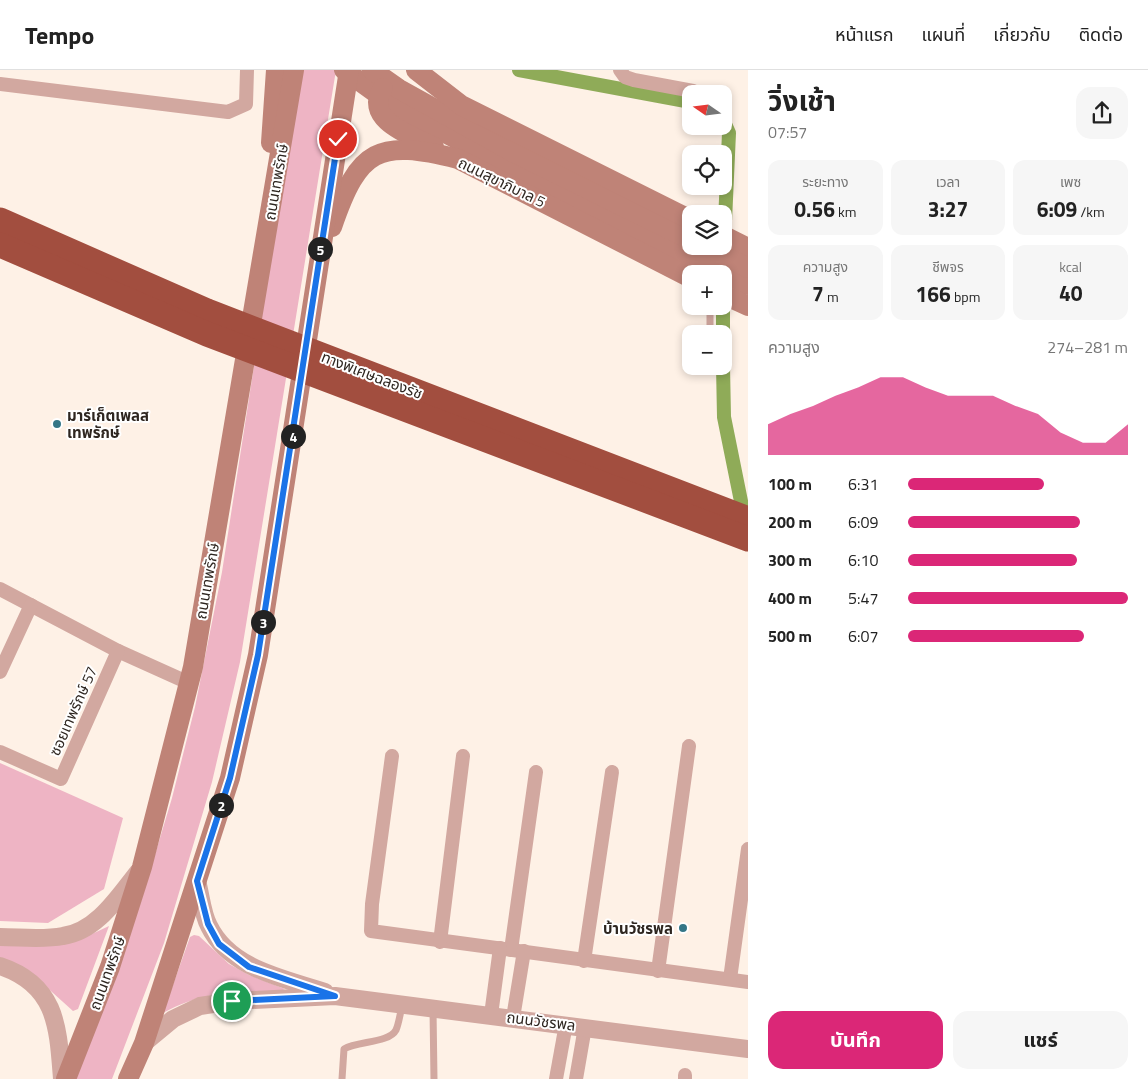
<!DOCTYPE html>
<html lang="th">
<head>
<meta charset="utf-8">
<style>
	body { margin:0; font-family:"Titillium Web","Noto Sans Thai",sans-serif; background:#f6f6f6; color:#222; height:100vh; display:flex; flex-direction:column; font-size:19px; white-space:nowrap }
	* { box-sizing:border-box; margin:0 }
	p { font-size:16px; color:#767676 }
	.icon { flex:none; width:28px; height:28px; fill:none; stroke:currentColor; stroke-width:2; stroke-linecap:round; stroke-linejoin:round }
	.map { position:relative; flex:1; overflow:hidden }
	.sheet { display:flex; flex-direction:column; background:#fff; width:400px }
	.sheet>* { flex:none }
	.needle { width:32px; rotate:284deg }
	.fabs { position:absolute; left:682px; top:15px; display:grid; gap:10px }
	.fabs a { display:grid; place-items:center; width:50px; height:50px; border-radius:10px; background:#fff; box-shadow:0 2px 8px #0003; font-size:25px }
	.pin { position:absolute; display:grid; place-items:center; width:42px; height:42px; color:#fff; margin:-21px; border:2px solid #fff; border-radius:50%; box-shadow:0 1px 5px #0007 }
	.km { position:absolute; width:25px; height:25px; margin:-12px; border-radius:50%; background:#222; color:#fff; font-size:14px; line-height:25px; text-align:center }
	.round { display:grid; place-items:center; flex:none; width:52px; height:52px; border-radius:15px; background:#f6f6f6 }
	.overview { display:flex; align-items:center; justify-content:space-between; height:85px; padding:0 20px }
	h1 { font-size:28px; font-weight:700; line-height:38px }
	.metrics { display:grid; grid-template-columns:repeat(3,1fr); gap:8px; height:85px; padding:5px 20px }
	.metrics div { display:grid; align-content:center; border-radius:12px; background:#f6f6f6; text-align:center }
	.metrics b { font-size:21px; font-weight:700 }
	.metrics small { font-size:14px; font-weight:400 }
	.metrics p { font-size:14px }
	.chart { height:140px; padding:10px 20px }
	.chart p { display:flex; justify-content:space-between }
	.chart svg { width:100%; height:90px; margin-top:5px; fill:#db2777; opacity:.7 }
	.primary-button { display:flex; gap:10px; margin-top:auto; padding:10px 20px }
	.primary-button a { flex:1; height:58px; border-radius:15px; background:#db2777; color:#fff; font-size:20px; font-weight:700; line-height:58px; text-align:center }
	.primary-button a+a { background:#f6f6f6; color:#222 }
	ul { padding:0 20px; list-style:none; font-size:16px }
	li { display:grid; grid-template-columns:80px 60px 1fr; align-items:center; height:38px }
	li i { height:12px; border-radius:6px; background:#db2777 }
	header { display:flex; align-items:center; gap:30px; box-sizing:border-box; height:70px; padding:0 25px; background:#fff; border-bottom:1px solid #e0e0e0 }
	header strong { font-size:24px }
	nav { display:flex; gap:28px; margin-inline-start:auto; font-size:18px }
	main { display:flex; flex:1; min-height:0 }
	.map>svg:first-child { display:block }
	.green { fill:#eeb4c4 }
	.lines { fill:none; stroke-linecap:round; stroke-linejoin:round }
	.canal { stroke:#8fab58; stroke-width:14 }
	.service { stroke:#d2a8a0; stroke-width:7 }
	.minor { stroke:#d2a8a0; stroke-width:14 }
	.tertiary { stroke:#d2a8a0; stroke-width:18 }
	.secondary { stroke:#bf8377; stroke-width:20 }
	.motorway { stroke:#a24e3f; stroke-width:25 }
	.route-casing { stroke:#fff; stroke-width:10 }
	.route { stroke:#1a73e8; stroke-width:6 }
	.poi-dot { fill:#347687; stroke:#fff; stroke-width:2 }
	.labels { text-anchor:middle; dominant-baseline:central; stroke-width:4; stroke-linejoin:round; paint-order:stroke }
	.street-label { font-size:15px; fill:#2e2620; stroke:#fff }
	.poi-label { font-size:15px; font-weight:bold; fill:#2e2620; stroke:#fff; text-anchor:start }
</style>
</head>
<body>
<header>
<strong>Tempo</strong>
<nav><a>หน้าแรก</a><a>แผนที่</a><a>เกี่ยวกับ</a><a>ติดต่อ</a></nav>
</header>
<main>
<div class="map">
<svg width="748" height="1009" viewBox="0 0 748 1009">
	<rect width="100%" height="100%" fill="#fef1e6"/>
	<g class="green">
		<path d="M 300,0 L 336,0 L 240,592 L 212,712 L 164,873 L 112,1009 L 76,1009 L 141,831 L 172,728 L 195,637 L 222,502 Z"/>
		<path d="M 0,693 L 123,748 L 104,819 L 48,853 L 0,851 Z"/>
		<path d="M 109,856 L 78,939 L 73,941 L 32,904 L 0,890 L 0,876 C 48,876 64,878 109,856 Z"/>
		<path d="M 194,865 L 199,866 L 229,894 L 249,905 L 285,919 L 281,921 C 235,922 205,920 163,943 L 190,867 Z"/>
	</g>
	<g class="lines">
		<g class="canal">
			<path d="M 519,0 L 691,32"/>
			<path d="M 724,52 L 729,63 L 725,151"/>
			<path d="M 723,264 L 723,239"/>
			<path d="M 723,296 L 724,347 L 745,451"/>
		</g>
		<g class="service">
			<path d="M 710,236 L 710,264"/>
			<path d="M 433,939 L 434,1009"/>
			<path d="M 342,1009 L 344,979 C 358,971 389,973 396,960 C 399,953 400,944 402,936"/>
		</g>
		<g class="minor">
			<path d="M 620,0 L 625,7 L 634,10 L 693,21"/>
			<path d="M 0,14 L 228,42 L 246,34 L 247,0"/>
			<path d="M 0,519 L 118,581 L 189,613"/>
			<path d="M 0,602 L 31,535"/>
			<path d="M 0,682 L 61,709 L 118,581"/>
			<path d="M 392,686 L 372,834 L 371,861 L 748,912"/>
			<path d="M 440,872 L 463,686"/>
			<path d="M 511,880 L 536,702"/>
			<path d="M 584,891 L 612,702"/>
			<path d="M 658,901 L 689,676"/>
			<path d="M 730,909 L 748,779"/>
			<path d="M 491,945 L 500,878"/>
			<path d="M 513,948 L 524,881"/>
			<path d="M 556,1009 L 566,954"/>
			<path d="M 576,1009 L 585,957"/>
			<path d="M 685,1009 L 685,1005"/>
		</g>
		<g class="tertiary">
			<path d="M 197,811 C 201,825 202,843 209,856 C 230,899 283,908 325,922"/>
			<path d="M 0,867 C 20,867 43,870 63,866 C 97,861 118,827 138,802"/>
			<path d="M 0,896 C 57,915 58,957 62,1009"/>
			<path d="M 144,973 L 173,949 L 200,936 L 232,931 L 335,926 L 748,979"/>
		</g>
		<g class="secondary">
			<path d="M 344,0 L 391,34 L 503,94 L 748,215"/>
			<path d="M 372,0 L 399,19 L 511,81 L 691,170"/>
			<path d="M 416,0 L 461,35 L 691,150"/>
			<path d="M 383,18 C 362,50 413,66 434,77"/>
			<path d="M 271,73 L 276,0"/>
			<path d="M 332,157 C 359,78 378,69 458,89 L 691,208"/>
			<path d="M 724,166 L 748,178"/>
			<path d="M 705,176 L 748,198"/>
			<path d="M 724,225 L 748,236"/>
			<path d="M 66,1009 L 110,897 L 142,797 L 193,597 L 294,0"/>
			<path d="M 128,1009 L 144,973 L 230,708 L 258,585 L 349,0"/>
		</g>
		<g class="motorway">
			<path d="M 0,150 L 207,241 L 748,449"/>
			<path d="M 0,175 L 207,264 L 748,469"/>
		</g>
	</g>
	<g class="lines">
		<defs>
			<path id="route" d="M 232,931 L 335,926 L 249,897 L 219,874 L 208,854 L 197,811 L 230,708 L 258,585 L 338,69"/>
		</defs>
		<use href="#route" class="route-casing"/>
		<use href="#route" class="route"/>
	</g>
	<g class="poi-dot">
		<circle cx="57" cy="354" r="5"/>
		<circle cx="683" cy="858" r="5"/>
	</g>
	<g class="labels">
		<g class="street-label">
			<text transform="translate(276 112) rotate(-80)">ถนนเทพรักษ์</text>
			<text transform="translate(502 112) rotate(26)">ถนนสุขาภิบาล 5</text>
			<text transform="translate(372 305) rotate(21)">ทางพิเศษฉลองรัช</text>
			<text transform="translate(207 511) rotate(-80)">ถนนเทพรักษ์</text>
			<text transform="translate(73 641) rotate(-66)">ซอยเทพรักษ์ 57</text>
			<text transform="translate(107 903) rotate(-70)">ถนนเทพรักษ์</text>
			<text transform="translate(541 951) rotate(7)">ถนนวัชรพล</text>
		</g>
		<g class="poi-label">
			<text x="67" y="345">มาร์เก็ตเพลส<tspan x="67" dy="17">เทพรักษ์</tspan></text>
			<text x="673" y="858" text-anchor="end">บ้านวัชรพล</text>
		</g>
	</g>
</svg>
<div class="fabs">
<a><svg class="needle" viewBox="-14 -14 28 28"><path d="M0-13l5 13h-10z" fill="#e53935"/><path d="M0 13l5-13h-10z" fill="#767676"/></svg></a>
<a><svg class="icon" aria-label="locate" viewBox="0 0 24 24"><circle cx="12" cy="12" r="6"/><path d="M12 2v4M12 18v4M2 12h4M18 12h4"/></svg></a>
<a><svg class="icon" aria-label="layers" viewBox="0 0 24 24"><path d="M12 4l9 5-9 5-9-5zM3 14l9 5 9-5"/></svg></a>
<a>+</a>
<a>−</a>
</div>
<div class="pin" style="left:232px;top:931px;background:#1e9e55"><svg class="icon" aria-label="arrive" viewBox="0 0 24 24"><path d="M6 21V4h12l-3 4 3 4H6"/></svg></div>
<div class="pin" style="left:338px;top:69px;background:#d93025"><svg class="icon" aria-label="check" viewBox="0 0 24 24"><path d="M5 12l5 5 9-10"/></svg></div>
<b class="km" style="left:221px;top:735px">2</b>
<b class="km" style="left:263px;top:552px">3</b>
<b class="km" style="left:293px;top:366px">4</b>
<b class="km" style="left:320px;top:179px">5</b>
</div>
<section class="sheet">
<div class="overview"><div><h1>วิ่งเช้า</h1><p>07:57</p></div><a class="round"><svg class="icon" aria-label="share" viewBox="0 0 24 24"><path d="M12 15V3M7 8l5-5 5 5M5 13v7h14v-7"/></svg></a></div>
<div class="metrics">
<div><p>ระยะทาง</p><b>0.56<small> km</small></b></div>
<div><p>เวลา</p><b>3:27</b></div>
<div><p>เพซ</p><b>6:09<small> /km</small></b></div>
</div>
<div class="metrics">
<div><p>ความสูง</p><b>7<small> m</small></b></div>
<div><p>ชีพจร</p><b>166<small> bpm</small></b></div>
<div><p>kcal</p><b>40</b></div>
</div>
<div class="chart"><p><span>ความสูง</span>274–281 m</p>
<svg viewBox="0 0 160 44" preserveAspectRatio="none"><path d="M0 44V29L10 24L20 20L30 15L40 11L50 6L60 6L70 11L80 15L90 15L100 15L110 20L120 24L130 33L140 38L150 38L160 29V44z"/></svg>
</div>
<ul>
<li><b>100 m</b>6:31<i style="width:62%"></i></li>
<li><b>200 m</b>6:09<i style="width:78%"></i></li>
<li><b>300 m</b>6:10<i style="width:77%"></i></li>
<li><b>400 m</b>5:47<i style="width:100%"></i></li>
<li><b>500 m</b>6:07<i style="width:80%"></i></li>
</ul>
<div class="primary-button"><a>บันทึก</a><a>แชร์</a></div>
</section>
</main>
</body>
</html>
